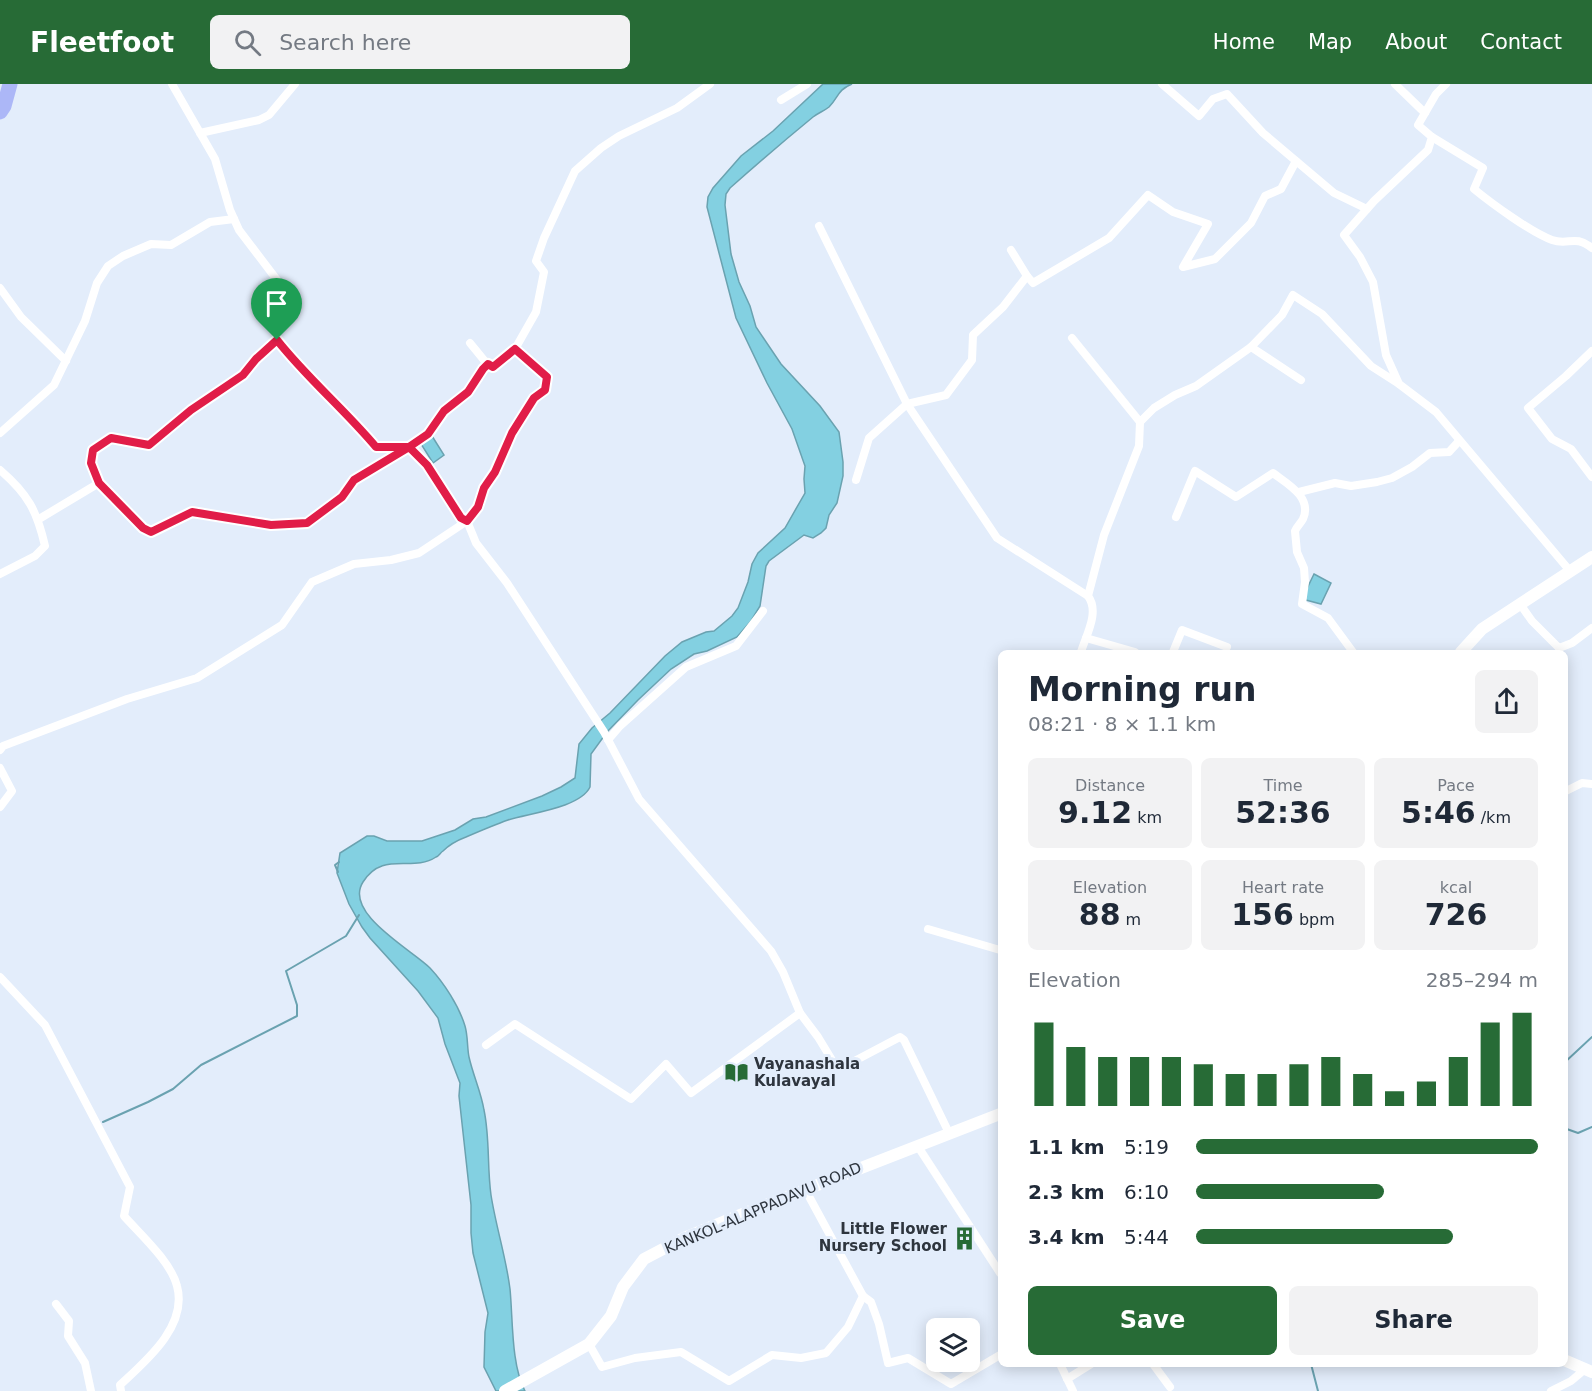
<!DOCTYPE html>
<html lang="en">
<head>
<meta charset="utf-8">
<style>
	body { margin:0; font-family:"DejaVu Sans",sans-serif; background:#f2f2f3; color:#1f2937; height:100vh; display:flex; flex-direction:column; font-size:22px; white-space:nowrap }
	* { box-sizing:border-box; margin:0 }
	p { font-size:20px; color:#747a83 }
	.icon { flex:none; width:33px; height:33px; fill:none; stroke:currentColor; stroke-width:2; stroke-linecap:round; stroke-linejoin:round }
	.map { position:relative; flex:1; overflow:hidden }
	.sheet { position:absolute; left:998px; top:566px; width:570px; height:717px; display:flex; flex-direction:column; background:#fff; border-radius:9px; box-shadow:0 3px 15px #0003 }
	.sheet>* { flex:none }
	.buttons { position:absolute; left:926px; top:1234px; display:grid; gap:12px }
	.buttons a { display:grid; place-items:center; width:54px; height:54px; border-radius:9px; background:#fff; box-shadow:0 3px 15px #0003; font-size:30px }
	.pin { position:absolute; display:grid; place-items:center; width:51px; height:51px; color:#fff; margin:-62px -26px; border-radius:50% 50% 50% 0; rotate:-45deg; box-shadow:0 0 6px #0007 }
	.pin .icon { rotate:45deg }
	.round { display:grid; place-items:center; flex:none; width:63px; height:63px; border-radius:9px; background:#f2f2f3 }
	.summary { display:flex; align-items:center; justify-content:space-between; height:102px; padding:0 30px }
	h1 { font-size:33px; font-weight:700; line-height:45px }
	.figures { display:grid; grid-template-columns:repeat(3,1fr); gap:9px; height:102px; padding:6px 30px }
	.figures div { display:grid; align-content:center; border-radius:9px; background:#f2f2f3; text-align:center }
	.figures b { font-size:30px; font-weight:700 }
	.figures small { font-size:16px; font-weight:400 }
	.figures p { font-size:16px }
	.chart { height:168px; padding:12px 30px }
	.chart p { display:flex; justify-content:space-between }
	.chart svg { width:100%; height:108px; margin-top:6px; stroke:#276b36; stroke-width:6 }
	.cta { display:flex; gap:12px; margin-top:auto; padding:12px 30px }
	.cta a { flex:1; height:69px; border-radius:9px; background:#276b36; color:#fff; font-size:24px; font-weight:700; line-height:69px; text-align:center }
	.cta a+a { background:#f2f2f3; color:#1f2937 }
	ul { padding:0 30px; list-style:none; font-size:20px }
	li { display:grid; grid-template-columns:96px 72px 1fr; align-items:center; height:45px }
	li i { height:15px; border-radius:8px; background:#276b36 }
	header { display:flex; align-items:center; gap:36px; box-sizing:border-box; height:84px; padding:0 30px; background:#276b36; color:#fff }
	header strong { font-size:28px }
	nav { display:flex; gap:33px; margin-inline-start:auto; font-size:21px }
	.search { width:420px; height:54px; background:#f2f2f3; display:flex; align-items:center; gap:15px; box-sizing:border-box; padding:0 21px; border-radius:9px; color:#747a83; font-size:22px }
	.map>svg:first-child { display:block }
	.water { fill:#83d0e1; stroke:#6aa2b0; stroke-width:1.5 }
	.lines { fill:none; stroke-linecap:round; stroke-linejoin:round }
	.stream { stroke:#6aa2b0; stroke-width:2 }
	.street { stroke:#fff; stroke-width:8 }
	.secondary { stroke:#fff; stroke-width:12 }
	.highway { stroke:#acb7f7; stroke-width:15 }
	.route-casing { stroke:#fff; stroke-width:12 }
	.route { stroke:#e11d48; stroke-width:8 }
	.labels { text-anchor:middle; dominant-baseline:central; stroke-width:6; stroke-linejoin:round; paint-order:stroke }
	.poi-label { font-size:15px; font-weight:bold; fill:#2e353e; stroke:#e3edfb; text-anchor:start }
	.street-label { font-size:15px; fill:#2e353e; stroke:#e3edfb }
</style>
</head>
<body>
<header>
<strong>Fleetfoot</strong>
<div class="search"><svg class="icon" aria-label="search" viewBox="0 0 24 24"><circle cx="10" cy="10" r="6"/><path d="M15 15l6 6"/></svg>Search here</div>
<nav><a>Home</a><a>Map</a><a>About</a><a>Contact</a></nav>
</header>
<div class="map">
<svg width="1592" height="1307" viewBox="0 0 1592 1307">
	<rect width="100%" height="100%" fill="#e3edfb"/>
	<g class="water">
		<path d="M 823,0 L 852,0 C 837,6 839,13 829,23 C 824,27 818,29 813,33 C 785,56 757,80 730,104 L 726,110 L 725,121 L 731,170 L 739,198 L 750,222 L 756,243 L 781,280 L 820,322 L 839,348 L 843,378 L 843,392 L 837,419 L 829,431 L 826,444 L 821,449 L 813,454 L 804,451 L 769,477 L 766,482 L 760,522 L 751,537 L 737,553 L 707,567 L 694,570 L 671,585 L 638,616 L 607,648 L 591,670 L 590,703 C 580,724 529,729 508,736 C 494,741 480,747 466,753 C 458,756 449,761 443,767 C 440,769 439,772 436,773 C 412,789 383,766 363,798 C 343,829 412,866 430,884 C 444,899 459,922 465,942 C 468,952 467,963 469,973 C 473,991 481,1008 484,1026 C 490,1054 487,1083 491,1111 C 496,1143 506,1173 510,1205 C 513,1235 511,1281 525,1307 L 496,1307 L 484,1283 L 485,1248 L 488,1229 L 473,1169 L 471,1149 L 471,1121 L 459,1012 L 460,999 L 445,960 L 438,934 L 418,907 L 370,854 L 362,843 L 349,820 L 337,789 L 340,769 L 367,752 L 374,752 L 387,757 L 422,757 L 455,746 L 473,735 L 486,733 L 542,712 L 561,703 L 575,694 L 579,660 L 592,644 L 610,629 L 665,572 L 682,558 L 706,548 L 714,547 L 732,532 L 738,524 L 748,498 L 752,480 L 758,469 L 785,444 L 805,409 L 804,395 L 805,382 L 792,345 L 767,299 L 736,234 L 707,123 L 708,113 L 713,104 L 741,72 L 773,47 Z"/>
		<path d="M 432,352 L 444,371 L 433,379 L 421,360 Z"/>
		<path d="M 1314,490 L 1331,499 L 1321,520 L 1302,515 Z"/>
	</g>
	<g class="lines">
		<g class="stream">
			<path d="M 338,788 L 335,781 L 339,778"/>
			<path d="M 1564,979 L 1592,953"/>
			<path d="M 103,1038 L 148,1018 L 173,1005 L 201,981 L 297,932 L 297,921 L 286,887 L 346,852 L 359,831"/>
			<path d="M 1564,1044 L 1578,1049 L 1592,1043"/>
			<path d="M 1311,1280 L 1318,1307"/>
		</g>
		<g class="street">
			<path d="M 172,0 L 215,75 L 230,126 L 239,146 L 293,217 C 288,225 277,236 276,245 C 274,265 333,316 349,331 C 359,340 367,352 376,363 L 409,363 L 427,381 L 461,434 L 467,437 L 478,423 L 484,404 L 495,388 L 512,349 L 534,314 L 545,306 L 547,293 L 515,265 L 536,228 L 544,188 L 536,177 L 544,154 L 575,87 L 601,64 L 619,52 L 677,24 L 710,0"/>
			<path d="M 1162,0 L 1199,32 L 1213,15 L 1227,10 L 1263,49 L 1334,109 L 1367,125"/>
			<path d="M 1395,0 L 1425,29"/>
			<path d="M 1446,0 L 1436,10 L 1418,41 L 1432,53 L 1428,66 L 1374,117 L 1344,151 L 1360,173 L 1373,198 L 1386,271 L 1399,300 L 1436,328 L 1570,487"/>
			<path d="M 781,16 L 807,0"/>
			<path d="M 200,49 L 259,36 L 269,31 L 295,0"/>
			<path d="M 1432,53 L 1483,84 L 1474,105 C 1491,119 1532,149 1552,156 C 1569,162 1574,150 1592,164"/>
			<path d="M 819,142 L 907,320 L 997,454 L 1088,512"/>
			<path d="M 1027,192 L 1033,199 L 1109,154 L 1148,111 L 1173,128 L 1208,140 L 1183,183 L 1215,175 L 1251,139 L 1265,112 L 1281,105 L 1296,77"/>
			<path d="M 0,204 L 21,233 L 66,277"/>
			<path d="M 1072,254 L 1140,338"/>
			<path d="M 470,259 L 488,281 L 493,283 L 515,265"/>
			<path d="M 1251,263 L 1301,296"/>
			<path d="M 1592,267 L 1566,292 L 1528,324 L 1552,355 L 1571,365 L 1592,393"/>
			<path d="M 0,349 L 54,301 L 85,237 L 97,199 L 108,182 L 123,172 L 151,160 L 171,161 L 210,138 L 234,135"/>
			<path d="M 0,386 C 28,410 37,427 45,462 L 35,472 L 0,490"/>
			<path d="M 856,396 L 869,354 L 907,320 L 946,311 L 972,276 L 973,251 L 1003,223 L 1027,192 L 1011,166"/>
			<path d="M 99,399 L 143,444 L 151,448 L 192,428 L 271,441 L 307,439 L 342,413 L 354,396 L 428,349 L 444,327 L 468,308 L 483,285 L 488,281"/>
			<path d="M 1299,408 L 1335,399 L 1351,402 L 1377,398 L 1392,394 L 1412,383 L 1430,369 L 1449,368 L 1459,357"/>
			<path d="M 1176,433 L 1195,387 L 1236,413 L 1273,389 C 1286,399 1313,413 1303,435 C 1301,439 1297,442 1295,447 L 1297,468 L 1304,484 L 1305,498 L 1302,520 L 1328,534 L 1353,568"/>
			<path d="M 39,435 L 99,399 L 91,379 L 93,366 L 111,354 L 149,361 L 191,326 L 243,291 L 256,275 L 277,256"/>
			<path d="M 1520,520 L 1532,537 L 1559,564 L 1572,559 L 1592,544"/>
			<path d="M 1086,554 L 1135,568"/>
			<path d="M 1081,568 C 1086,551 1100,528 1088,512 L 1104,451 L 1139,362 L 1140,338 L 1154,324 L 1175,311 L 1196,302 L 1251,263 L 1282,231 L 1293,211 L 1322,230 L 1371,282 L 1399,300"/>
			<path d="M 1173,568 L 1182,546 L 1227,563"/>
			<path d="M 608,656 L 620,642 L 686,583 L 736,562 L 763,527"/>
			<path d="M 0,666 L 3,662 L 127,615 L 197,594 L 282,541 L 312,498 L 354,480 L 391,476 L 419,469 L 467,437 L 476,459 L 507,499 L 604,648 L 639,715 L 771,867 L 783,888 L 800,929 L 818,953 L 832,976 L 839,982 L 845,982 L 900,953 L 904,956 L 949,1049"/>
			<path d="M 0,684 L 12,707 L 0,723"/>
			<path d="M 1564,708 L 1582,699 L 1592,700"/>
			<path d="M 928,845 L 1000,866"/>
			<path d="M 0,893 L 45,941 L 130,1103 L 124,1132 C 141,1151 171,1178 177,1202 C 188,1242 146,1277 120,1301 L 121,1307"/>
			<path d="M 486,961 L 515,940 L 631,1015 L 666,980 L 691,1009 L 800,929"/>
			<path d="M 917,1061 L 1000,1189"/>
			<path d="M 863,1212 L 871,1218 L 879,1240 L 888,1279 L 908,1274 L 951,1300 L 1000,1271"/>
			<path d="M 56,1220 L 69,1237 L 68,1252 L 85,1279 L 91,1307"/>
			<path d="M 589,1260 L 602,1283 L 635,1274 L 681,1268 L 729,1297 L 772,1271 L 801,1274 L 826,1269 L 848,1243 L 863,1212 L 805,1105"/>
			<path d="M 1060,1280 L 1073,1307"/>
			<path d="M 1153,1280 L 1170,1303"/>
			<path d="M 1067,1295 L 1091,1280"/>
			<path d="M 1551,1307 L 1571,1297 L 1584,1286"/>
		</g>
		<g class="secondary">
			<path d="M 1461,568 L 1482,545 L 1592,473"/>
			<path d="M 1564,1276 L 1592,1288"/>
			<path d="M 505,1307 L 589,1260 L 611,1232 L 623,1203 L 644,1175 L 684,1154 L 740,1131 L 1000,1030"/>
		</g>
		<path class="highway" d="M 0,28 L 4,22 L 10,0"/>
	</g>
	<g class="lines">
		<defs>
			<path id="route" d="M 277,256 L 256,275 L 243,291 L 191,326 L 149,361 L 111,354 L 93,366 L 91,379 L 99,399 L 143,444 L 151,448 L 192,428 L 271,441 L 307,439 L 342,413 L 354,396 L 409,363 L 427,381 L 461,434 L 467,437 L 478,423 L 484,404 L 495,388 L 512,349 L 534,314 L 545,306 L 547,293 L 515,265 L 493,283 L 488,280 L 483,285 L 468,308 L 444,327 L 428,350 L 409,363 L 376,363 C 344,325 307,294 277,256"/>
		</defs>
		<use href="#route" class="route-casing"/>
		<use href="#route" class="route"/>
	</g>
	<defs>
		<symbol id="library-bare" viewBox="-9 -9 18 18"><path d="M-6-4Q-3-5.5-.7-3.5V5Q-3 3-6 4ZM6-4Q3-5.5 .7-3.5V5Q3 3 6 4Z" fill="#276b36" stroke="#e3edfb" stroke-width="2.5" paint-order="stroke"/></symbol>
		<symbol id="building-bare" viewBox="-9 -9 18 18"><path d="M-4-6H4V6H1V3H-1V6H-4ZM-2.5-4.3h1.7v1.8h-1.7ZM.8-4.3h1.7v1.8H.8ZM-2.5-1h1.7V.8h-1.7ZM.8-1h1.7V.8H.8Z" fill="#276b36" stroke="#e3edfb" stroke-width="2.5" paint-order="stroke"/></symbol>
	</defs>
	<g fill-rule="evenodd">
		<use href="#library-bare" x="720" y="972" width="33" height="33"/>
		<use href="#building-bare" x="948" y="1138" width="33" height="33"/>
	</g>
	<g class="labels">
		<g class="poi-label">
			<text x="754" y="980">Vayanashala<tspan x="754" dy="17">Kulavayal</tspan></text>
			<text x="947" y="1145" text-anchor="end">Little Flower<tspan x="947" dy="17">Nursery School</tspan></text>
		</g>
		<g class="street-label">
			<text transform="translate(763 1124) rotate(-23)">KANKOL-ALAPPADAVU ROAD</text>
		</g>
	</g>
</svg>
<div class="buttons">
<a><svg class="icon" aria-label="layers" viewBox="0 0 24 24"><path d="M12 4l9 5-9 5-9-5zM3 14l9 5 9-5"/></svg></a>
</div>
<div class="pin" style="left:277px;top:256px;background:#1e9e55"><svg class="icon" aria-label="arrive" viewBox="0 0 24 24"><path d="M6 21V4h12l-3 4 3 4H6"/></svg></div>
<section class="sheet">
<div class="summary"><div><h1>Morning run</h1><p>08:21 · 8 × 1.1 km</p></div><a class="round"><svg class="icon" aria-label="share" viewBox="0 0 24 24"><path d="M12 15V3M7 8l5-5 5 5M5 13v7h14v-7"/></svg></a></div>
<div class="figures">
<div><p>Distance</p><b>9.12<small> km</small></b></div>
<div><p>Time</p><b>52:36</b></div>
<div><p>Pace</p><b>5:46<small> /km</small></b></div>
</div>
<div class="figures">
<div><p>Elevation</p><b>88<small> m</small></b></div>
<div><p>Heart rate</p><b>156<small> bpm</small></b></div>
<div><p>kcal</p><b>726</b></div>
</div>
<div class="chart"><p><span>Elevation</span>285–294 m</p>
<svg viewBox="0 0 160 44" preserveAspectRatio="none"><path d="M5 44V10M15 44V20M25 44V24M35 44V24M45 44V24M55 44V27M65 44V31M75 44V31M85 44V27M95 44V24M105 44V31M115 44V38M125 44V34M135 44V24M145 44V10M155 44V6"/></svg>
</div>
<ul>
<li><b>1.1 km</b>5:19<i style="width:100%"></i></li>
<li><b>2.3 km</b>6:10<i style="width:55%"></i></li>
<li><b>3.4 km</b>5:44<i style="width:75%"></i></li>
</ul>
<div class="cta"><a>Save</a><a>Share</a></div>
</section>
</div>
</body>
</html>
